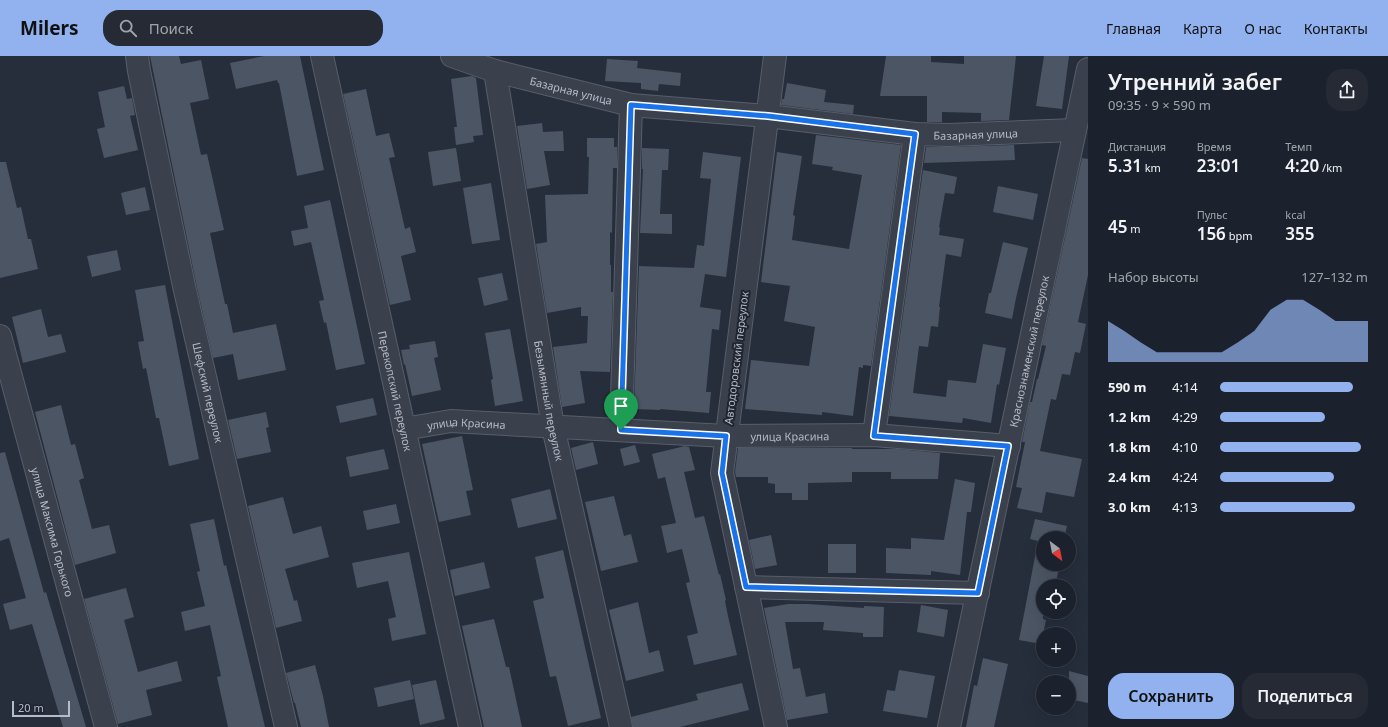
<!DOCTYPE html>
<html lang="ru">
<head>
<meta charset="utf-8">
<style>
	body { margin:0; font-family:"Noto Sans",sans-serif; background:#252a35; color:#f1f3f6; height:100vh; display:flex; flex-direction:column; font-size:15px; white-space:nowrap }
	* { box-sizing:border-box; margin:0 }
	p { font-size:13px; color:#a0a4aa }
	.icon { flex:none; width:22px; height:22px; fill:none; stroke:currentColor; stroke-width:2; stroke-linecap:round; stroke-linejoin:round }
	.map { position:relative; flex:1; overflow:hidden }
	.details { display:flex; flex-direction:column; background:#1c222d; width:300px }
	.details>* { flex:none }
	.needle { width:26px; rotate:148deg }
	.fabs { position:absolute; left:1036px; top:475px; display:grid; gap:8px }
	.fabs a { display:grid; place-items:center; width:40px; height:40px; border-radius:50%; background:#1c222d; box-shadow:0 4px 16px #0002,0 0 0 1px #3a3f49; font-size:20px }
	.scale { position:absolute; left:12px; bottom:10px; width:58px; box-sizing:border-box; padding-left:4px; border:2px solid #b5bbc7; border-top:0; font-size:11px; line-height:14px; white-space:nowrap; color:#b5bbc7; -webkit-text-stroke:3px #1f2531; paint-order:stroke }
	.pin { position:absolute; display:grid; place-items:center; width:34px; height:34px; color:#fff; margin:-41px -17px; border-radius:50% 50% 50% 0; rotate:-45deg; box-shadow:0 0 4px #0007 }
	.pin .icon { rotate:45deg }
	.round { display:grid; place-items:center; flex:none; width:42px; height:42px; border-radius:16px; background:#252a35 }
	.head { display:flex; align-items:center; justify-content:space-between; height:68px; padding:0 20px }
	h1 { font-size:22px; font-weight:600; line-height:30px }
	.stats { display:grid; grid-template-columns:repeat(3,1fr); gap:6px; height:68px; padding:4px 20px }
	.stats div { display:grid; align-content:center }
	.stats b { font-size:17px; font-weight:600 }
	.stats small { font-size:11px; font-weight:400 }
	.stats p { font-size:11px }
	.chart { height:112px; padding:8px 20px }
	.chart p { display:flex; justify-content:space-between }
	.chart svg { width:100%; height:72px; margin-top:4px; fill:#92b2ef; opacity:.7 }
	.cta { display:flex; gap:8px; margin-top:auto; padding:8px 20px }
	.cta a { flex:1; height:46px; border-radius:16px; background:#92b2ef; color:#111; font-size:16px; font-weight:600; line-height:46px; text-align:center }
	.cta a+a { background:#252a35; color:#f1f3f6 }
	ul { padding:0 20px; list-style:none; font-size:13px }
	li { display:grid; grid-template-columns:64px 48px 1fr; align-items:center; height:30px }
	li i { height:10px; border-radius:5px; background:#92b2ef }
	header { display:flex; align-items:center; gap:24px; box-sizing:border-box; height:56px; padding:0 20px; background:#92b2ef; color:#111 }
	header strong { font-size:19px }
	nav { display:flex; gap:22px; margin-inline-start:auto; font-size:14px }
	.search { width:280px; height:36px; background:#252a35; display:flex; align-items:center; gap:10px; box-sizing:border-box; padding:0 14px; border-radius:16px; color:#a0a4aa; font-size:15px }
	main { display:flex; flex:1; min-height:0 }
	.map>svg:first-child { display:block }
	.building { fill:#4c5564 }
	.lines { fill:none; stroke-linecap:round; stroke-linejoin:round }
	.minor-casing { stroke:#585e6a; stroke-width:24 }
	.minor { stroke:#3a404c; stroke-width:22 }
	.route-casing { stroke:#fff; stroke-width:8 }
	.route { stroke:#1a73e8; stroke-width:5 }
	.labels { text-anchor:middle; dominant-baseline:central; stroke-width:4; stroke-linejoin:round; paint-order:stroke }
	.street-label { font-size:11px; fill:#b5bbc7; stroke:#1f2531 }
</style>
</head>
<body>
<header>
<strong>Milers</strong>
<div class="search"><svg class="icon" aria-label="search" viewBox="0 0 24 24"><circle cx="10" cy="10" r="6"/><path d="M15 15l6 6"/></svg>Поиск</div>
<nav><a>Главная</a><a>Карта</a><a>О нас</a><a>Контакты</a></nav>
</header>
<main>
<div class="map">
<svg width="1088" height="671" viewBox="0 0 1088 671">
	<rect width="100%" height="100%" fill="#262e3c"/>
	<g class="building">
		<path d="M 150,0 L 179,0 L 181,8 L 201,4 L 209,43 L 190,47 L 201,99 L 207,98 L 224,174 L 210,177 L 225,248 L 227,248 L 233,277 L 276,268 L 286,314 L 238,324 L 233,298 L 213,302 L 196,227 Z"/>
		<path d="M 264,0 L 300,0 L 324,114 L 297,120 L 279,27 L 278,27 L 277,24 L 236,33 L 230,7 Z"/>
		<path d="M 886,0 L 931,0 L 931,6 L 964,8 L 964,0 L 1016,0 L 1009,64 L 981,65 L 981,57 L 942,56 L 942,66 L 927,66 L 927,40 L 880,40 Z"/>
		<path d="M 1044,0 L 1069,0 L 1062,53 L 1036,50 Z"/>
		<path d="M 607,3 L 638,5 L 637,12 L 681,17 L 680,30 L 659,28 L 658,35 L 641,33 L 641,27 L 605,25 Z"/>
		<path d="M 472,20 L 476,22 L 483,79 L 473,80 L 474,86 L 456,89 L 454,71 L 457,71 L 451,23 Z"/>
		<path d="M 787,27 L 826,34 L 824,46 L 854,49 L 853,58 L 781,49 L 782,43 L 784,43 Z"/>
		<path d="M 124,30 L 127,43 L 132,42 L 135,59 L 130,60 L 138,94 L 104,102 L 97,73 L 105,71 L 98,36 Z"/>
		<path d="M 366,33 L 376,80 L 389,77 L 395,101 L 389,102 L 405,173 L 410,171 L 416,196 L 401,200 L 411,244 L 390,249 L 343,38 Z"/>
		<path d="M 542,67 L 543,76 L 563,75 L 564,95 L 544,95 L 550,129 L 527,133 L 517,70 Z"/>
		<path d="M 816,79 L 901,89 L 871,310 L 863,309 L 863,312 L 859,311 L 853,360 L 822,356 L 822,359 L 745,353 L 751,304 L 809,310 L 815,271 L 784,265 L 790,230 L 761,226 L 777,96 L 802,100 L 793,159 L 795,160 L 792,184 L 849,193 L 862,119 L 832,114 L 833,111 L 812,108 Z"/>
		<path d="M 587,82 L 614,82 L 614,91 L 617,91 L 617,112 L 613,112 L 612,177 L 610,176 L 610,209 L 611,209 L 611,236 L 613,236 L 610,316 L 580,315 L 585,347 L 562,351 L 553,291 L 587,287 L 588,260 L 581,260 L 581,251 L 547,257 L 536,188 L 547,186 L 545,139 L 588,138 L 589,101 L 587,101 Z"/>
		<path d="M 1014,89 L 1015,104 L 924,107 L 926,91 L 950,91 Z"/>
		<path d="M 456,92 L 461,125 L 433,130 L 428,96 Z"/>
		<path d="M 642,92 L 669,93 L 668,114 L 662,114 L 660,158 L 672,158 L 672,178 L 640,177 L 643,113 L 642,113 Z"/>
		<path d="M 703,96 L 741,101 L 726,221 L 705,218 L 700,251 L 721,254 L 719,274 L 712,273 L 706,336 L 711,336 L 709,357 L 660,353 L 660,354 L 634,353 L 639,210 L 694,212 L 697,189 L 704,190 L 711,123 L 700,122 Z"/>
		<path d="M 1082,102 L 1088,103 L 1088,219 L 1078,266 L 1086,268 L 1080,297 L 1075,296 L 1070,319 L 1062,318 L 1056,344 L 1051,343 L 1040,395 L 1082,403 L 1074,441 L 1046,436 L 1042,457 L 1017,452 L 1022,432 L 1016,431 L 1025,386 L 1022,386 L 1030,346 L 1032,346 L 1037,323 L 1038,323 L 1046,290 L 1042,289 Z"/>
		<path d="M 0,106 L 6,106 L 17,152 L 21,151 L 28,183 L 31,183 L 38,213 L 0,222 Z"/>
		<path d="M 923,114 L 957,121 L 954,138 L 945,137 L 939,171 L 940,172 L 939,179 L 964,183 L 961,201 L 946,198 L 939,251 L 940,251 L 938,271 L 931,270 L 928,291 L 919,290 L 913,337 L 946,341 L 948,324 L 976,327 L 983,288 L 1006,292 L 999,329 L 997,328 L 991,367 L 963,362 L 962,367 L 889,360 Z"/>
		<path d="M 491,127 L 500,184 L 472,188 L 463,132 Z"/>
		<path d="M 998,130 L 1038,138 L 1033,164 L 993,156 Z"/>
		<path d="M 145,131 L 150,154 L 126,159 L 121,137 Z"/>
		<path d="M 330,144 L 365,308 L 336,314 L 326,266 L 324,267 L 319,245 L 324,244 L 311,186 L 294,190 L 291,175 L 308,172 L 304,150 Z"/>
		<path d="M 1003,186 L 1028,192 L 1016,242 L 1012,263 L 985,257 L 989,237 L 991,237 Z"/>
		<path d="M 117,194 L 121,214 L 92,221 L 87,200 Z"/>
		<path d="M 502,217 L 508,244 L 484,250 L 478,222 Z"/>
		<path d="M 165,229 L 199,403 L 169,410 L 159,362 L 156,362 L 146,312 L 143,313 L 138,286 L 144,285 L 135,234 Z"/>
		<path d="M 41,253 L 48,281 L 61,278 L 66,296 L 23,307 L 12,261 Z"/>
		<path d="M 510,273 L 523,345 L 495,350 L 491,324 L 493,323 L 485,277 Z"/>
		<path d="M 435,285 L 438,301 L 434,302 L 441,334 L 412,340 L 405,308 L 404,309 L 401,294 L 410,293 L 409,289 Z"/>
		<path d="M 373,342 L 377,359 L 340,367 L 336,350 Z"/>
		<path d="M 61,349 L 71,389 L 75,388 L 84,422 L 79,424 L 92,473 L 109,469 L 116,497 L 75,509 L 35,356 Z"/>
		<path d="M 266,356 L 269,371 L 266,372 L 271,396 L 237,403 L 228,364 Z"/>
		<path d="M 462,380 L 473,434 L 466,435 L 471,459 L 439,466 L 422,388 Z"/>
		<path d="M 593,386 L 598,408 L 576,414 L 571,392 Z"/>
		<path d="M 635,389 L 640,406 L 624,410 L 620,393 Z"/>
		<path d="M 685,390 L 689,391 L 695,414 L 684,416 L 695,462 L 704,460 L 719,519 L 720,518 L 726,544 L 725,545 L 728,560 L 737,599 L 694,609 L 687,580 L 698,577 L 686,527 L 690,526 L 682,493 L 667,497 L 661,470 L 676,467 L 665,421 L 658,423 L 652,398 Z"/>
		<path d="M 738,392 L 852,392 L 852,393 L 898,393 L 940,397 L 938,423 L 891,423 L 891,416 L 852,416 L 852,426 L 808,427 L 808,444 L 792,444 L 792,437 L 775,437 L 775,428 L 768,427 L 768,421 L 736,421 L 735,416 Z"/>
		<path d="M 384,393 L 389,413 L 350,421 L 346,401 Z"/>
		<path d="M 5,396 L 44,537 L 46,536 L 86,671 L 63,671 L 32,568 L 10,574 L 3,548 L 26,542 L 9,482 L 0,485 L 0,397 Z"/>
		<path d="M 955,423 L 975,427 L 971,456 L 967,456 L 960,519 L 931,515 L 931,519 L 886,517 L 886,492 L 911,493 L 911,482 L 944,484 Z"/>
		<path d="M 550,433 L 557,463 L 518,472 L 511,443 Z"/>
		<path d="M 614,440 L 624,480 L 631,478 L 638,506 L 601,515 L 585,446 Z"/>
		<path d="M 283,441 L 293,478 L 321,470 L 329,501 L 285,513 L 294,545 L 297,544 L 302,565 L 276,572 L 248,450 Z"/>
		<path d="M 396,448 L 400,467 L 367,474 L 363,455 Z"/>
		<path d="M 214,463 L 224,510 L 226,509 L 265,671 L 228,671 L 217,621 L 221,620 L 210,569 L 185,575 L 181,556 L 205,550 L 197,516 L 200,515 L 190,468 Z"/>
		<path d="M 1035,463 L 1067,470 L 1064,482 L 1043,482 L 1043,508 L 1060,508 L 1055,530 L 1043,530 L 1043,563 L 1046,564 L 1041,588 L 1019,584 L 1038,485 L 1030,483 Z"/>
		<path d="M 771,479 L 777,509 L 755,513 L 749,484 Z"/>
		<rect x="828" y="488" width="28" height="29"/>
		<path d="M 563,494 L 601,662 L 568,670 L 556,620 L 550,621 L 533,545 L 544,542 L 535,501 Z"/>
		<path d="M 409,496 L 426,578 L 392,585 L 388,563 L 396,561 L 388,525 L 357,532 L 352,507 Z"/>
		<path d="M 484,506 L 490,532 L 455,540 L 450,514 Z"/>
		<path d="M 126,532 L 134,561 L 124,564 L 138,616 L 177,605 L 182,625 L 146,634 L 152,659 L 118,668 L 84,543 Z"/>
		<path d="M 638,546 L 649,597 L 659,594 L 664,615 L 626,625 L 609,554 Z"/>
		<path d="M 788,548 L 808,548 L 864,552 L 864,550 L 884,551 L 883,581 L 863,581 L 863,577 L 823,574 L 824,566 L 785,566 L 793,613 L 800,612 L 806,641 L 825,637 L 828,657 L 787,664 L 764,552 Z"/>
		<path d="M 921,549 L 948,554 L 944,581 L 917,576 Z"/>
		<path d="M 494,563 L 506,611 L 509,611 L 522,671 L 484,671 L 462,570 Z"/>
		<path d="M 983,602 L 1008,608 L 994,671 L 966,671 L 974,629 L 977,630 Z"/>
		<path d="M 315,609 L 323,640 L 329,671 L 301,671 L 295,647 L 294,647 L 288,624 L 286,617 Z"/>
		<path d="M 899,614 L 935,620 L 927,662 L 883,655 L 887,634 L 895,635 Z"/>
		<path d="M 1069,615 L 1088,620 L 1088,647 L 1069,643 Z"/>
		<path d="M 410,624 L 414,643 L 378,651 L 374,632 Z"/>
		<path d="M 436,624 L 445,663 L 420,669 L 412,629 Z"/>
		<path d="M 742,627 L 749,654 L 680,671 L 633,671 L 631,661 L 698,644 L 696,638 Z"/>
	</g>
	<g class="lines">
		<defs>
			<g id="minor">
				<path id="s1" d="M 137,0 L 139,15 L 184,230 L 286,671"/>
				<path id="s2" d="M 322,0 L 470,671"/>
				<path id="s3" d="M 452,0 L 495,15 L 631,49 L 768,60 L 915,78 L 949,79 L 1075,74"/>
				<path d="M 775,0 L 722,417 L 776,671"/>
				<path id="s4" d="M 495,15 L 553,371 L 621,671"/>
				<path id="s5" d="M 0,280 L 106,671"/>
				<path id="s6" d="M 404,373 L 451,365 L 726,380 L 874,379 L 1009,390"/>
				<path d="M 621,374 L 631,49"/>
				<path d="M 874,379 L 915,78"/>
				<path d="M 746,531 L 978,537"/>
				<path id="s7" d="M 949,671 L 1088,13"/>
			</g>
		</defs>
		<use href="#minor" class="minor-casing"/>
		<use href="#minor" class="minor"/>
	</g>
	<g class="lines">
		<defs>
			<path id="route" d="M 631,49 L 768,60 L 915,78 L 874,380 L 1008,390 L 978,537 L 746,531 L 722,417 L 726,380 L 621,374 Z"/>
		</defs>
		<use href="#route" class="route-casing"/>
		<use href="#route" class="route"/>
	</g>
	<g class="labels">
		<g class="street-label">
			<text stroke="none"><textPath href="#s3" startOffset="124">Базарная улица</textPath></text>
			<text stroke="none"><textPath href="#s3" startOffset="532">Базарная улица</textPath></text>
			<text stroke="none"><textPath href="#s7" startOffset="384">Краснознаменский переулок</textPath></text>
			<text transform="translate(736 302) rotate(-83)">Автодоровский переулок</text>
			<text stroke="none"><textPath href="#s1" startOffset="344">Шефский переулок</textPath></text>
			<text stroke="none"><textPath href="#s2" startOffset="343">Перекопский переулок</textPath></text>
			<text stroke="none"><textPath href="#s4" startOffset="334">Безымянный переулок</textPath></text>
			<text stroke="none"><textPath href="#s6" startOffset="63">улица Красина</textPath></text>
			<text stroke="none"><textPath href="#s6" startOffset="387">улица Красина</textPath></text>
			<text stroke="none"><textPath href="#s5" startOffset="203">улица Максима Горького</textPath></text>
		</g>
	</g>
</svg>
<div class="fabs">
<a><svg class="needle" viewBox="-14 -14 28 28"><path d="M0-13l5 13h-10z" fill="#e53935"/><path d="M0 13l5-13h-10z" fill="#a0a4aa"/></svg></a>
<a><svg class="icon" aria-label="locate" viewBox="0 0 24 24"><circle cx="12" cy="12" r="6"/><path d="M12 2v4M12 18v4M2 12h4M18 12h4"/></svg></a>
<a>+</a>
<a>−</a>
</div>
<div class="scale">20 m</div>
<div class="pin" style="left:621px;top:374px;background:#1e9e55"><svg class="icon" aria-label="arrive" viewBox="0 0 24 24"><path d="M6 21V4h12l-3 4 3 4H6"/></svg></div>
</div>
<section class="details">
<div class="head"><div><h1>Утренний забег</h1><p>09:35 · 9 × 590 m</p></div><a class="round"><svg class="icon" aria-label="share" viewBox="0 0 24 24"><path d="M12 15V3M7 8l5-5 5 5M5 13v7h14v-7"/></svg></a></div>
<div class="stats">
<div><p>Дистанция</p><b>5.31<small> km</small></b></div>
<div><p>Время</p><b>23:01</b></div>
<div><p>Темп</p><b>4:20<small> /km</small></b></div>
</div>
<div class="stats">
<div><b>45<small> m</small></b></div>
<div><p>Пульс</p><b>156<small> bpm</small></b></div>
<div><p>kcal</p><b>355</b></div>
</div>
<div class="chart"><p><span>Набор высоты</span>127–132 m</p>
<svg viewBox="0 0 160 44" preserveAspectRatio="none"><path d="M0 44V19L10 25L20 32L30 38L40 38L50 38L60 38L70 38L80 32L90 25L100 12L110 6L120 6L130 12L140 19L150 19L160 19V44z"/></svg>
</div>
<ul>
<li><b>590 m</b>4:14<i style="width:90%"></i></li>
<li><b>1.2 km</b>4:29<i style="width:71%"></i></li>
<li><b>1.8 km</b>4:10<i style="width:95%"></i></li>
<li><b>2.4 km</b>4:24<i style="width:77%"></i></li>
<li><b>3.0 km</b>4:13<i style="width:91%"></i></li>
</ul>
<div class="cta"><a>Сохранить</a><a>Поделиться</a></div>
</section>
</main>
</body>
</html>
